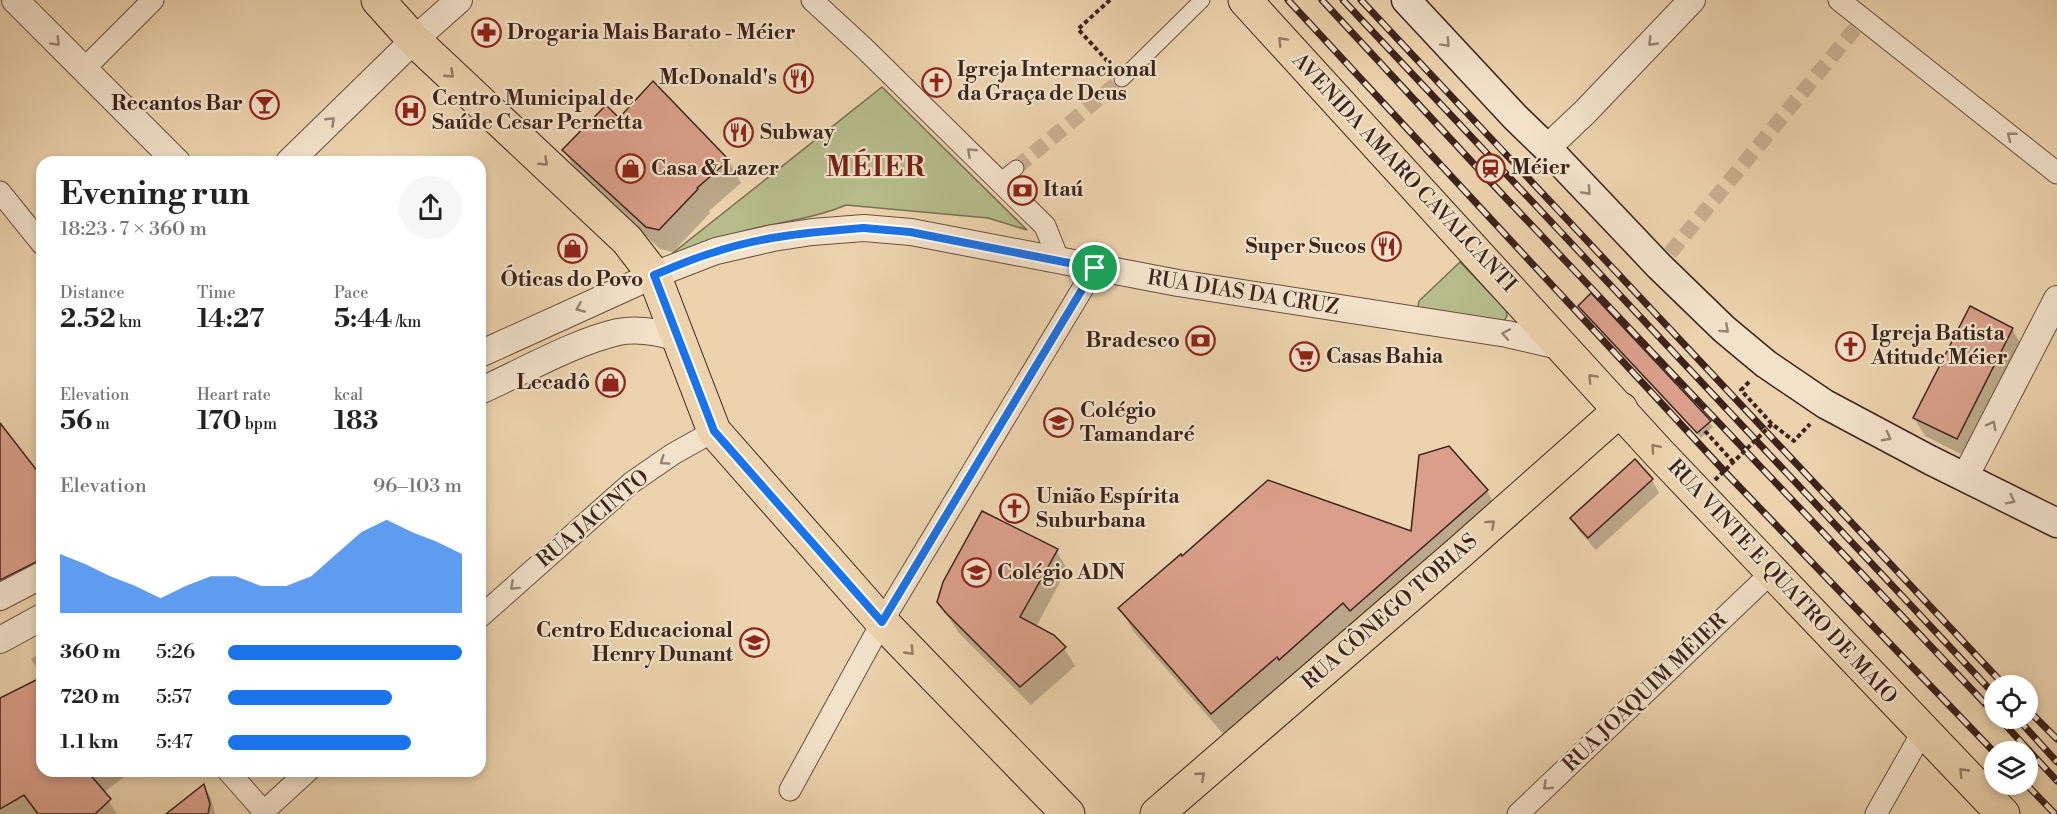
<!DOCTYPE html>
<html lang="en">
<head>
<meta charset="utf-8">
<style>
	body { margin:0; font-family:"Libre Bodoni",serif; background:#f6f6f6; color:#222; height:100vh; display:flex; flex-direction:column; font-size:22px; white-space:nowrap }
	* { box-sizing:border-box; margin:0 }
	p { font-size:20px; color:#767676 }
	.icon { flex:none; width:33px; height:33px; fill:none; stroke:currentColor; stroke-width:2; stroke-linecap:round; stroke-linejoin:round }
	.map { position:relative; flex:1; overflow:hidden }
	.sheet { position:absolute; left:36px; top:156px; width:450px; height:621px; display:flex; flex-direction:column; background:#fff; border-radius:18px; box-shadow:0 3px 9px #0003 }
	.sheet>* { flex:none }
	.controls { position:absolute; left:1984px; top:675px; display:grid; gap:12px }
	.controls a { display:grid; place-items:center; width:54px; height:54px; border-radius:50%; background:#fff; box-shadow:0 3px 9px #0003; font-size:30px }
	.pin { position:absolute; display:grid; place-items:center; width:51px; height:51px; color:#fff; margin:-26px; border:3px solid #fff; border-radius:50%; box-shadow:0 2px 6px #0007 }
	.round { display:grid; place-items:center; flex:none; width:63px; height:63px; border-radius:32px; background:#f6f6f6 }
	.headline { display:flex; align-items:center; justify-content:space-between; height:102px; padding:0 24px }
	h1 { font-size:33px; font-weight:700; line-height:45px }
	.stats { display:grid; grid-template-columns:repeat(3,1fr); gap:9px; height:102px; padding:6px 24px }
	.stats div { display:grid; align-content:center }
	.stats b { font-size:26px; font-weight:700 }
	.stats small { font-size:16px; font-weight:400 }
	.stats p { font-size:16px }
	.chart { height:168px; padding:12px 24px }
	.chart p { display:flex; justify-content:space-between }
	.chart svg { width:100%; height:108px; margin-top:6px; fill:#1a73e8; opacity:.7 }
	ul { padding:0 24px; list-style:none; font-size:20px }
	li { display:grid; grid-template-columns:96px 72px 1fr; align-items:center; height:45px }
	li i { height:15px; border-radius:8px; background:#1a73e8 }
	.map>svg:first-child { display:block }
	.green { fill:#b6bc8b; stroke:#7a7052; stroke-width:1.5 }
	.shadow { fill:#0003 }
	.building { fill:#d99f8a; stroke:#3e231a; stroke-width:1.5 }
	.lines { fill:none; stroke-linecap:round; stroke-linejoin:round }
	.pedestrian-tunnel { stroke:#c9b090; stroke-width:15; stroke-dasharray:15 8; stroke-linecap:butt }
	.pedestrian-casing { stroke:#6a4f3f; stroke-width:17 }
	.minor-casing { stroke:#6a4f3f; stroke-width:23 }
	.tertiary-casing { stroke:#6a4f3f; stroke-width:28 }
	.secondary-casing { stroke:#3e231a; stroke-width:31 }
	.primary-casing { stroke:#3e231a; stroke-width:35 }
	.path { stroke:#3e231a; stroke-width:4; stroke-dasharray:4.5 3; stroke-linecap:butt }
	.pedestrian { stroke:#f3e2ca; stroke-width:15 }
	.minor { stroke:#f3e2ca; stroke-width:21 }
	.tertiary { stroke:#f3e2ca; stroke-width:26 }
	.secondary { stroke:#f3e2ca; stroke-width:28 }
	.primary { stroke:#ecd3ad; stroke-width:33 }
	.rail-casing { stroke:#3e231a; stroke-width:7 }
	.rail { stroke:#f3e2ca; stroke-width:4.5; stroke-dasharray:14; stroke-linecap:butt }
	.path-bridge { stroke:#3e231a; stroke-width:4; stroke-dasharray:4.5 3; stroke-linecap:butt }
	.oneway { stroke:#957b64 }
	.oneway2 { stroke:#988272 }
	.route-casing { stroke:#fff; stroke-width:12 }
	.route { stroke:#1a73e8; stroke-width:8 }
	.labels { text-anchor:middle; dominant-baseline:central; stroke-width:4.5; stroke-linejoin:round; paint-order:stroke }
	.poi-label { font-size:21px; font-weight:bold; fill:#3e231a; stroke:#f3e2ca; text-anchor:start }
	.street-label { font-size:21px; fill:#3e231a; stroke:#f3e2ca }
	.district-label { font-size:27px; font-weight:bold; letter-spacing:1.5px; fill:#7a1f14; stroke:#f3e2ca }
</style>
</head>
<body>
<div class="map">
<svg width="2057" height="814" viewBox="0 0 2057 814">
	<rect width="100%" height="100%" fill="#ecd3ad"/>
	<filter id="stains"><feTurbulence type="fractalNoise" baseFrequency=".00333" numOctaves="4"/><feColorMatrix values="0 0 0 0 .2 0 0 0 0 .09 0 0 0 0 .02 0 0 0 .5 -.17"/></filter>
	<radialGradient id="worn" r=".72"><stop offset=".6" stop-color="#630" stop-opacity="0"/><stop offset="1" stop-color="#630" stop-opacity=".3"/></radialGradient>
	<g class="green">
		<path d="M 882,87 L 1027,230 L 988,218 L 846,205 C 811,220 774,222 737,233 C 716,239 696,248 676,256 L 669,256 Z"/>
		<path d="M 1460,262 L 1506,310 L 1507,316 L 1504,321 L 1417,312 L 1419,301 Z"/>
	</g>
	<g class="shadow">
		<path d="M 619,120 L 728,160 L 741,183 L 709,211 L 710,213 L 673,252 L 660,249 L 577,172 L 564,150 Z"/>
		<path d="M 1580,306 L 1709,422 L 1713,427 L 1701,438 L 1583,312 Z"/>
		<path d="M 2012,329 L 2023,348 L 1967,457 L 1925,436 L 1914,418 Z"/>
		<path d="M 0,425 L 42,479 L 42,589 L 0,612 Z"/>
		<path d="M 1448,447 L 1487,491 L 1501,515 L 1226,737 L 1134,632 L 1120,608 L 1182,558 L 1412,533 Z"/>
		<path d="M 1635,462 L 1652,480 L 1659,493 L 1596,550 L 1579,531 L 1572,519 Z"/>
		<path d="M 1056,550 L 1067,569 L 1036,627 L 1064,648 L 1075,666 L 1031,705 L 958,632 L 939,602 Z"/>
		<path d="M 42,651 L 42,678 L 31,659 Z"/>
		<path d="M 42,679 L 42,771 L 132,771 L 103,793 L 117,814 L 0,814 L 0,700 Z"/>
		<path d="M 204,786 L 211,798 L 215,814 L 185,814 Z"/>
	</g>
	<g class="building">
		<path d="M 653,81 L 729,160 L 697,188 L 698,189 L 659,230 L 646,227 L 562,150 L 606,105 L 619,118 Z"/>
		<path d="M 1591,293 L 1711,421 L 1697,433 L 1578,306 Z"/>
		<path d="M 1970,306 L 2013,328 L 1957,439 L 1913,418 Z"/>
		<path d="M 0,423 L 42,477 L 42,559 L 0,580 Z"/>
		<path d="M 1449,446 L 1488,490 L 1350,611 L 1343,603 L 1279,660 L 1277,657 L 1211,714 L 1118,608 L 1181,554 L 1182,556 L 1268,480 L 1411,531 L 1419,455 Z"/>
		<path d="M 1635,459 L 1653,479 L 1588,538 L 1570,518 Z"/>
		<path d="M 982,511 L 1058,549 L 1020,617 L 1054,635 L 1066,647 L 1020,687 L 946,613 L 937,602 L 943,582 Z"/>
		<path d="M 42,677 L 42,771 L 87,771 L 111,799 L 95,814 L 38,814 L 24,795 L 0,809 L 0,698 Z"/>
		<path d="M 204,784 L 210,804 L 208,814 L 166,814 Z"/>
	</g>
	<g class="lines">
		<g class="pedestrian-tunnel">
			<path d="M 1016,168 L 1122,79"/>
			<path d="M 1670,253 L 1863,19"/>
		</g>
		<defs>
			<g id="pedestrian">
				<path d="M 1122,79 L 1202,0"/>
				<path d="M 1000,181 L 1016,168"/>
			</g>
			<g id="minor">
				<path d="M 812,0 L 863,47 L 1045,226 L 1059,261"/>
				<path d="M 1839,0 L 2057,173"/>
				<path d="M 83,70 L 153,0"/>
				<path d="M 0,192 L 42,244"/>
				<path d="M 480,617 L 631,483 L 673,454 L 714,431"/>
				<path d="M 228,771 L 266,814"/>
				<path d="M 790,790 L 882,622 L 1095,268"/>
				<path d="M 261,814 L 308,771"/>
				<path d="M 1518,814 L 1772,572"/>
				<path d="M 1876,814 L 1923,731"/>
			</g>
			<g id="tertiary">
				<path d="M 15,0 L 177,162"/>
				<path d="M 1547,148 L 1585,112 L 1692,0"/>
				<path d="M 289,162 L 414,40 L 459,0"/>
				<path d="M 480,354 L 654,275 L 716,251 L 773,238 L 812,232 L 864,228 L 911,232 L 1178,283 L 1507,334 L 1563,347"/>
				<path d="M 480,391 C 522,372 574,342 618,332 C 638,328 659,332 678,338"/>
				<path d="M 1965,477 L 2057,299"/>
				<path d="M 0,597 L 42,575"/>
				<path d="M 0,640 L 42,617"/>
			</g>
			<path id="secondary" d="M 1406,0 L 1515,117 L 1547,148 L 1659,266 L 1724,329 L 1766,364 L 1825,404 L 1930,460 L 2057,523"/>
			<g id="primary">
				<path d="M 378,0 L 414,40 L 627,240 L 654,275 L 714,431 L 882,622 L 1068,814"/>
				<path d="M 1245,0 L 1658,452 L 2003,814"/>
				<path d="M 1157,814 L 1461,551 L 1621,409"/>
			</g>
		</defs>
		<use href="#pedestrian" class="pedestrian-casing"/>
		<use href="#minor" class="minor-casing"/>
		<use href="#tertiary" class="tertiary-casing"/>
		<use href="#secondary" class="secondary-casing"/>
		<use href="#primary" class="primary-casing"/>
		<g class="path">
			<path d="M 1110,0 L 1078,29 L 1111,65"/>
			<path d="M 1749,382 L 1741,390 L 1772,424 L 1794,441 L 1810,424"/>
			<path d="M 1705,431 L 1734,463"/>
		</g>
		<use href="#pedestrian" class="pedestrian"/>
		<use href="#minor" class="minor"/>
		<use href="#tertiary" class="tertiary"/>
		<use href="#secondary" class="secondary"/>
		<use href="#primary" class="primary"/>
		<defs>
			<g id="rail">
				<path d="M 1288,0 L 1727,474 L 1995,753"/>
				<path d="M 1322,0 L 1484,175 L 1995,714"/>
				<path d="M 1343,0 L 1995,695"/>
				<path d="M 1361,0 L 2005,686"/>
				<path d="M 2028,710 L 2057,739"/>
				<path d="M 1999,718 L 2057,781"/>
				<path d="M 2017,718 L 2057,762"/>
				<path d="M 2026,784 L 2055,814"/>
			</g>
		</defs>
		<use href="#rail" class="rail-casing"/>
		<use href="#rail" class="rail"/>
		<path class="path-bridge" d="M 1715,480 L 1772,424"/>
	</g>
	<defs><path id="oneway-chevron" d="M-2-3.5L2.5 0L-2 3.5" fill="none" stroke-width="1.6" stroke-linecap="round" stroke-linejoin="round" transform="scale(1.5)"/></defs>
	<g class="oneway">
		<use href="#oneway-chevron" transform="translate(1282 41) rotate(-133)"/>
		<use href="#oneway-chevron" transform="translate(450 74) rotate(43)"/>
		<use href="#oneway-chevron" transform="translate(544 162) rotate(43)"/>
		<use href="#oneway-chevron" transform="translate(1592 378) rotate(-133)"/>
		<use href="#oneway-chevron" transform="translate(1655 448) rotate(-131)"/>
		<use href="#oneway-chevron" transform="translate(1491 524) rotate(-42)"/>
		<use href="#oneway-chevron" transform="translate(910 651) rotate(46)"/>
		<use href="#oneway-chevron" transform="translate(1963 772) rotate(-134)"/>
		<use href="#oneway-chevron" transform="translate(1201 776) rotate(-41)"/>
	</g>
	<g class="oneway2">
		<use href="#oneway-chevron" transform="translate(56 42) rotate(46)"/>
		<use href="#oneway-chevron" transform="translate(1652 42) rotate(134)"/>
		<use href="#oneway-chevron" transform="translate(1446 43) rotate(47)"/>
		<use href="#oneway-chevron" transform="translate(331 121) rotate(-44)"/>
		<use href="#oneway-chevron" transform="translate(2011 136) rotate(-142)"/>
		<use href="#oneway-chevron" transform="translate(971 152) rotate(-136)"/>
		<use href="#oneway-chevron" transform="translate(1587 191) rotate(47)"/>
		<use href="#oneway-chevron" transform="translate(580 308) rotate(156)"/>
		<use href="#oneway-chevron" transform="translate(1725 329) rotate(42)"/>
		<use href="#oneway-chevron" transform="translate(1506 334) rotate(-169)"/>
		<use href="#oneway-chevron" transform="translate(1992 425) rotate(-63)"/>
		<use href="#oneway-chevron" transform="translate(1887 437) rotate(28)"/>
		<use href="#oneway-chevron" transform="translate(664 461) rotate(145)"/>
		<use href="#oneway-chevron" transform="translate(2011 500) rotate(27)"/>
		<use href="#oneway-chevron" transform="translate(514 586) rotate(138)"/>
		<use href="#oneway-chevron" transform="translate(1547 786) rotate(136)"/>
	</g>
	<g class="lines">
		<defs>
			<path id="route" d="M 864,228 L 910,232 L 1095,268 L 882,622 L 714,431 L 654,275 C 674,267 694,258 715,252 C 763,236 814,232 864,228 Z"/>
		</defs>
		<use href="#route" class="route-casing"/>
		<use href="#route" class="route"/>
	</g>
	<defs>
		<symbol id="pharmacy-ring" viewBox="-11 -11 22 22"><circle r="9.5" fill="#f3e2ca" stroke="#8f2418" stroke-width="1.5"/><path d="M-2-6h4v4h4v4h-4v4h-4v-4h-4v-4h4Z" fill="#8f2418"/></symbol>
		<symbol id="restaurant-ring" viewBox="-11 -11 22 22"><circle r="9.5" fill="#f3e2ca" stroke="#8f2418" stroke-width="1.5"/><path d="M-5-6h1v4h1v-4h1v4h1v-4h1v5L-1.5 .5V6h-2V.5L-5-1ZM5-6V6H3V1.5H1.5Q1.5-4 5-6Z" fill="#8f2418"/></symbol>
		<symbol id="church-ring" viewBox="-11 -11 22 22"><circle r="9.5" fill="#f3e2ca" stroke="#8f2418" stroke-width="1.5"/><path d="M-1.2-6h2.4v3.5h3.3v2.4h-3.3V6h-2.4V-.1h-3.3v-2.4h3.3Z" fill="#8f2418"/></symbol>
		<symbol id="bar-ring" viewBox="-11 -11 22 22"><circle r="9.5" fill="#f3e2ca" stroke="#8f2418" stroke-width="1.5"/><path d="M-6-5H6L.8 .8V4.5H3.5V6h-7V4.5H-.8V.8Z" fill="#8f2418"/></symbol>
		<symbol id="hospital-ring" viewBox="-11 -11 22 22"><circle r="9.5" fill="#f3e2ca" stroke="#8f2418" stroke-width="1.5"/><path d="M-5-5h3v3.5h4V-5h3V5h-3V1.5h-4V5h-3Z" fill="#8f2418"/></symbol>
		<symbol id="station-ring" viewBox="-11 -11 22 22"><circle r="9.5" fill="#f3e2ca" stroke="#8f2418" stroke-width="1.5"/><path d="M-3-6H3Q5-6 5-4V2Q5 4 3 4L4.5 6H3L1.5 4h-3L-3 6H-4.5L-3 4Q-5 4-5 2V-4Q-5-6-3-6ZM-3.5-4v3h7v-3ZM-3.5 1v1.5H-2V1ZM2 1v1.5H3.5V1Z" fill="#8f2418"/></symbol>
		<symbol id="shop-ring" viewBox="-11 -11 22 22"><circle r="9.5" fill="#f3e2ca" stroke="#8f2418" stroke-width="1.5"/><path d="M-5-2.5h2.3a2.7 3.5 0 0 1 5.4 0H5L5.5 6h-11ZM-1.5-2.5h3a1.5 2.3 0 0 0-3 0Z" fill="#8f2418"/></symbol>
		<symbol id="bank-ring" viewBox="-11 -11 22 22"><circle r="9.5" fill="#f3e2ca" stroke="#8f2418" stroke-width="1.5"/><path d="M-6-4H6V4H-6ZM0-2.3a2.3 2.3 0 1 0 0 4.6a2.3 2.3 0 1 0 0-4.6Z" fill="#8f2418"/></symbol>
		<symbol id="supermarket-ring" viewBox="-11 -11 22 22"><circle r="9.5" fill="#f3e2ca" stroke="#8f2418" stroke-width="1.5"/><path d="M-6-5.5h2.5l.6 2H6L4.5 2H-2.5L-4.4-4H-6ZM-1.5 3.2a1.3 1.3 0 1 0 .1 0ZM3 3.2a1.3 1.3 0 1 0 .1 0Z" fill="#8f2418"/></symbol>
		<symbol id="school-ring" viewBox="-11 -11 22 22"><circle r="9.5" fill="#f3e2ca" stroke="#8f2418" stroke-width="1.5"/><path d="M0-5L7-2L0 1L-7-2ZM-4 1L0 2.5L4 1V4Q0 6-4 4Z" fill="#8f2418"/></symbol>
	</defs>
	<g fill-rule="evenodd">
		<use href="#pharmacy-ring" x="470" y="16" width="33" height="33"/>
		<use href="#restaurant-ring" x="782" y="62" width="33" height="33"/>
		<use href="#church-ring" x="920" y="66" width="33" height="33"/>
		<use href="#bar-ring" x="248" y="88" width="33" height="33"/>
		<use href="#hospital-ring" x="394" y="94" width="33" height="33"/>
		<use href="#restaurant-ring" x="722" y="116" width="33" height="33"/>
		<use href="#station-ring" x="1474" y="152" width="33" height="33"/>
		<use href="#shop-ring" x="614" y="152" width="33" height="33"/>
		<use href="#bank-ring" x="1006" y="174" width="33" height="33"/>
		<use href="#restaurant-ring" x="1370" y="230" width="33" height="33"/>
		<use href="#shop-ring" x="556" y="232" width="33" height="33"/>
		<use href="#bank-ring" x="1184" y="324" width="33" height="33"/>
		<use href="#church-ring" x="1834" y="330" width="33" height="33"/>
		<use href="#supermarket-ring" x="1288" y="340" width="33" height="33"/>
		<use href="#shop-ring" x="594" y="366" width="33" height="33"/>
		<use href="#school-ring" x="1042" y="406" width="33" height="33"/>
		<use href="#church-ring" x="998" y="492" width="33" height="33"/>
		<use href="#school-ring" x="960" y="556" width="33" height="33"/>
		<use href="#school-ring" x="738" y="626" width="33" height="33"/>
	</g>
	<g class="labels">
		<g class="poi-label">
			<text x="507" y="33">Drogaria Mais Barato - Méier</text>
			<text x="957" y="70">Igreja Internacional<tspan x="957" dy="24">da Graça de Deus</tspan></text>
			<text x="777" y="78" text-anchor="end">McDonald's</text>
			<text x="432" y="99">Centro Municipal de<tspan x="432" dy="24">Saúde Cesar Pernetta</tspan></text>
			<text x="243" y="104" text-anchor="end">Recantos Bar</text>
			<text x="760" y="133">Subway</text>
			<text x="1511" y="168">Méier</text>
			<text x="651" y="169">Casa &amp; Lazer</text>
			<text x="1043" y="190">Itaú</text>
			<text x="1366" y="247" text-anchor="end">Super Sucos</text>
			<text x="572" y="280" text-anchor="middle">Óticas do Povo</text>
			<text x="1871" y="334">Igreja Batista<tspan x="1871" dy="24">Atitude Méier</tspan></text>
			<text x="1180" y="341" text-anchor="end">Bradesco</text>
			<text x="1326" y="357">Casas Bahia</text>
			<text x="590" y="383" text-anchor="end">Lecadô</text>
			<text x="1080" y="411">Colégio<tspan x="1080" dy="24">Tamandaré</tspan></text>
			<text x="1036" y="497">União Espírita<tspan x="1036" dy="24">Suburbana</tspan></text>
			<text x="997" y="573">Colégio ADN</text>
			<text x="733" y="631" text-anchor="end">Centro Educacional<tspan x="733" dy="24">Henry Dunant</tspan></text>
		</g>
		<g class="street-label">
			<text transform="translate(1404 173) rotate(47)">AVENIDA AMARO CAVALCANTI</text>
			<text transform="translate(1243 293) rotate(9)">RUA DIAS DA CRUZ</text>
			<text transform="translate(593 519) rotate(-40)">RUA JACINTO</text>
			<text transform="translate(1782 582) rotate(47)">RUA VINTE E QUATRO DE MAIO</text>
			<text transform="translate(1390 612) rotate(-41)">RUA CÔNEGO TOBIAS</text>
			<text transform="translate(1645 693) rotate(-44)">RUA JOAQUIM MÉIER</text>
		</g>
		<g class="district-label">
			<text x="876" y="168">MÉIER</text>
		</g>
	</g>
	<rect width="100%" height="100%" filter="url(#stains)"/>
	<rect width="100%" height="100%" fill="url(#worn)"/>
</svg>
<div class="controls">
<a><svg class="icon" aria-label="locate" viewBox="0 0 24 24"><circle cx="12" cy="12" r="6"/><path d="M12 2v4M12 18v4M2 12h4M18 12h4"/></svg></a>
<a><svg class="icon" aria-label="layers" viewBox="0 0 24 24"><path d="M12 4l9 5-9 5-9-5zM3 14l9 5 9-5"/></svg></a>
</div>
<div class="pin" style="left:1095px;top:268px;background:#1e9e55"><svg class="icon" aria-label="arrive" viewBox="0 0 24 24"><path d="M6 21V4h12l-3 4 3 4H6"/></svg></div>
<section class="sheet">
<div class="headline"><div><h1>Evening run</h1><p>18:23 · 7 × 360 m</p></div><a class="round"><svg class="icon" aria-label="share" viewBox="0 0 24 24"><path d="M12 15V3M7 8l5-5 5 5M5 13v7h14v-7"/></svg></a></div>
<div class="stats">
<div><p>Distance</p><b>2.52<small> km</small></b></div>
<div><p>Time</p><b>14:27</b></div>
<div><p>Pace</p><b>5:44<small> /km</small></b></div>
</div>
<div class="stats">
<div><p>Elevation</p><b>56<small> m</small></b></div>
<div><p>Heart rate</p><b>170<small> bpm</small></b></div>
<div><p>kcal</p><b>183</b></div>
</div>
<div class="chart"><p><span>Elevation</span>96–103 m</p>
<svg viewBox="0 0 160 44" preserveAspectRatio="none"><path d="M0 44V20L10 24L20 29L30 33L40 38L50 33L60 29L70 29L80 33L90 33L100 29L110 20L120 11L130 6L140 11L150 15L160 20V44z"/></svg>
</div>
<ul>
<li><b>360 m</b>5:26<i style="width:100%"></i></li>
<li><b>720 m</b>5:57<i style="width:70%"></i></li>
<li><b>1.1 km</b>5:47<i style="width:78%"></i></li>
</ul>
</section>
</div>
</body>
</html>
